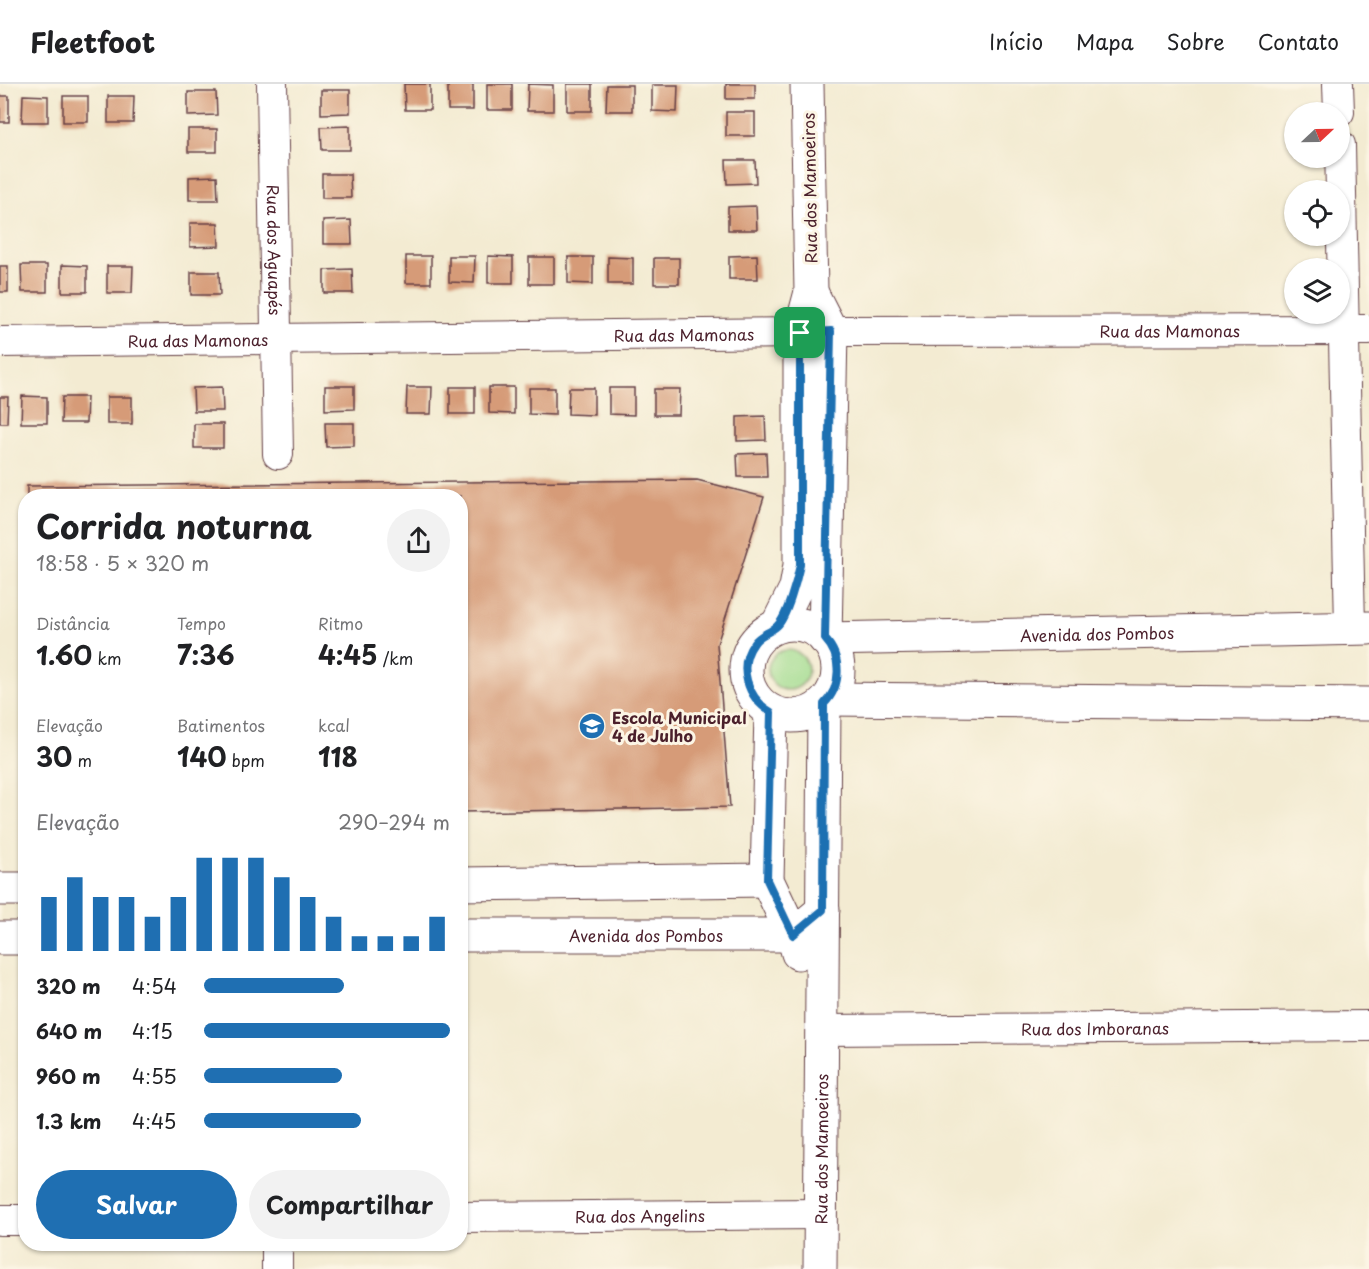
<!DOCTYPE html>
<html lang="pt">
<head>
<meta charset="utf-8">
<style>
	body { margin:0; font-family:"Playpen Sans",sans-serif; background:#f2f2f2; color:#202124; height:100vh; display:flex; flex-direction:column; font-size:22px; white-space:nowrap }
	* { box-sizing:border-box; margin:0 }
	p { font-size:20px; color:#757577 }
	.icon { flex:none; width:33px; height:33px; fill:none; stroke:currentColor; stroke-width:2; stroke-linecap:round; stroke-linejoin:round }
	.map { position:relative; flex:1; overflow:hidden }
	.drawer { position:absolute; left:18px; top:405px; width:450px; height:762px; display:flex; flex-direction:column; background:#fff; border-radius:24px; box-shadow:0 2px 4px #0004 }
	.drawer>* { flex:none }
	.needle { width:39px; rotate:68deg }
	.buttons { position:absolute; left:1284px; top:18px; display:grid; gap:12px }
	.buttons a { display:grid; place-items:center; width:66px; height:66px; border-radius:50%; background:#fff; box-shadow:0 2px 4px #0004; font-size:30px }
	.pin { position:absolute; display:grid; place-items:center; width:51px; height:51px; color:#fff; margin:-26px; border-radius:12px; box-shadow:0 3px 9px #0006 }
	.round { display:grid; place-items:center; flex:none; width:63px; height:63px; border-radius:32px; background:#f2f2f2 }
	.head { display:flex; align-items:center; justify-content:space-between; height:102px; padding:0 18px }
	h1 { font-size:33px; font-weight:700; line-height:45px }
	.figures { display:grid; grid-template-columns:repeat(3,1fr); gap:9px; height:102px; padding:6px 18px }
	.figures div { display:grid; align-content:center }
	.figures b { font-size:26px; font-weight:700 }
	.figures small { font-size:16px; font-weight:400 }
	.figures p { font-size:16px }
	.chart { height:168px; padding:12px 18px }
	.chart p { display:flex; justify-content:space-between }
	.chart svg { width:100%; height:108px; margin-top:6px; stroke:#1f6fb2; stroke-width:6 }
	.button { display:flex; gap:12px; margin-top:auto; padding:12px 18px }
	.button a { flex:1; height:69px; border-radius:36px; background:#1f6fb2; color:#fff; font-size:24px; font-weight:700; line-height:69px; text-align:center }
	.button a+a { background:#f2f2f2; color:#202124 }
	ul { padding:0 18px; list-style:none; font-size:20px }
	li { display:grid; grid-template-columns:96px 72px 1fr; align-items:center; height:45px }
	li i { height:15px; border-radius:8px; background:#1f6fb2 }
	header { display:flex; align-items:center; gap:36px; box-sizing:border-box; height:84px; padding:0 30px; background:#fff; border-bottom:2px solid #e0e0e0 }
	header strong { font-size:28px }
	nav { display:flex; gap:33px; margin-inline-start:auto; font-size:21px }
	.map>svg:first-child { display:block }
	.green { fill:#a1dc8f; stroke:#767e5d; stroke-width:1.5 }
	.building { fill:#d69b78 }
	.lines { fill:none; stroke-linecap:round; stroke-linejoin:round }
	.street-casing { stroke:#633e44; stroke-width:32 }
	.secondary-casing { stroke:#633e44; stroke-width:35 }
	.street { stroke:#fff; stroke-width:30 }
	.secondary { stroke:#fff; stroke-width:33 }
	.route-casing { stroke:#fff; stroke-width:12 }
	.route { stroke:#1f6fb2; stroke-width:8 }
	.labels { text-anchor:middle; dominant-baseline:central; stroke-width:6; stroke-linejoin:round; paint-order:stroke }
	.street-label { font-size:16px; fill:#4a1f2b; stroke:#fcf5e5 }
	.poi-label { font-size:16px; font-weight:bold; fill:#4a1f2b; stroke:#fcf5e5; text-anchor:start }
</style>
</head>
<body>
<header>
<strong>Fleetfoot</strong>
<nav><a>Início</a><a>Mapa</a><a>Sobre</a><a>Contato</a></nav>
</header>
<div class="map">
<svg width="1369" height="1185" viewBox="0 0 1369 1185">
	<rect width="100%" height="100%" fill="#fcf5e5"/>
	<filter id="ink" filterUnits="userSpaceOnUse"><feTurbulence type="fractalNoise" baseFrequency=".0167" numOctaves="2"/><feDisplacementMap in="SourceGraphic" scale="12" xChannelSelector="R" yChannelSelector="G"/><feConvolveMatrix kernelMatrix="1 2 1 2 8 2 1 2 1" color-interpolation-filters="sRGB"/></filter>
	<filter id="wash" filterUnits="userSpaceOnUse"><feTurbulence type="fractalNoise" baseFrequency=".008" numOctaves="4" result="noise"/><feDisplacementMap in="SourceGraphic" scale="24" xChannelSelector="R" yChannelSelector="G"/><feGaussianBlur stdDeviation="1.35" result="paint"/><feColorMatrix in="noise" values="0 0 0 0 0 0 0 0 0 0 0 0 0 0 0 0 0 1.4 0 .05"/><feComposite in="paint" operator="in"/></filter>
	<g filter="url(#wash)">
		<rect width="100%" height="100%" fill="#f3ebd2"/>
		<circle class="green" cx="788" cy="586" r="20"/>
		<g id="blocks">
			<g class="building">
				<path d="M 404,0 L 430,0 L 430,26 L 405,26 Z"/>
				<rect x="448" y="0" width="25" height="26"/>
				<rect x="487" y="0" width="25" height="26"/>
				<path d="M 528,0 L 553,1 L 553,27 L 527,27 Z"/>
				<rect x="567" y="0" width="25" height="27"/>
				<rect x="726" y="0" width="29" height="15"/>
				<path d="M 607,1 L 632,1 L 632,27 L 606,27 Z"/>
				<path d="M 652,1 L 678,1 L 677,28 L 652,27 Z"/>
				<path d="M 321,6 L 350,6 L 350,29 L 321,30 Z"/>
				<path d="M 188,8 L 216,8 L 217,31 L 188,32 Z"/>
				<path d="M 23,11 L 48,12 L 48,38 L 22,38 Z"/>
				<rect x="0" y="12" width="9" height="26"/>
				<rect x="63" y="12" width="25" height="26"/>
				<path d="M 108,12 L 134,12 L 133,39 L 108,39 Z"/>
				<rect x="726" y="28" width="29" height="24"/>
				<path d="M 350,42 L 350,66 L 322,66 L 321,43 Z"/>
				<rect x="188" y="45" width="29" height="23"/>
				<path d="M 726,76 L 755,76 L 756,99 L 727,100 Z"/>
				<path d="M 322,90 L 350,90 L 351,114 L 322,114 Z"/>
				<path d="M 217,92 L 218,116 L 189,116 L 189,93 Z"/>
				<path d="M 756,122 L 757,146 L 728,146 L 728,123 Z"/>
				<path d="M 351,136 L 352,160 L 323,160 L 323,137 Z"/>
				<path d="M 190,139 L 218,139 L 219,162 L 190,163 Z"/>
				<path d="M 757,171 L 758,195 L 729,195 L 729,172 Z"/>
				<rect x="406" y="172" width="25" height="27"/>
				<path d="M 449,172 L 475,172 L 474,199 L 449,198 Z"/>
				<path d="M 488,172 L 513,173 L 513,199 L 488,199 Z"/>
				<rect x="529" y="173" width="25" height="27"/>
				<path d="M 568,173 L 593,173 L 593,200 L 568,199 Z"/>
				<path d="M 608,173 L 633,174 L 633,200 L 608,200 Z"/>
				<rect x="654" y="174" width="25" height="26"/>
				<path d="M 21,181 L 47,181 L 47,208 L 22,208 Z"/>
				<path d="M 62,181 L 87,182 L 87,208 L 62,208 Z"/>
				<rect x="0" y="182" width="8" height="26"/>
				<path d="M 107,182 L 133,182 L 132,209 L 107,209 Z"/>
				<path d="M 352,185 L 353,209 L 324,209 L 324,186 Z"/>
				<path d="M 191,188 L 219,188 L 220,211 L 191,211 Z"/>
				<path d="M 325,302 L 354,302 L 354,325 L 325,326 Z"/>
				<path d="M 222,303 L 223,327 L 194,327 L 193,304 Z"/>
				<path d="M 407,303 L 432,303 L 431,330 L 406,330 Z"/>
				<rect x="450" y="303" width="25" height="27"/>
				<path d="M 489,303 L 514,303 L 514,330 L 489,329 Z"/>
				<path d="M 529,304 L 555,304 L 555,331 L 529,330 Z"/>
				<path d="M 569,304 L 594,304 L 594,331 L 568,330 Z"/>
				<path d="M 609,304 L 634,304 L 634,331 L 609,330 Z"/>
				<path d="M 654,305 L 680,305 L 679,331 L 654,331 Z"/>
				<path d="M 22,312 L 47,313 L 47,339 L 21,339 Z"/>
				<path d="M 0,313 L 8,313 L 7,339 L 0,339 Z"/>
				<path d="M 62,313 L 87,313 L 86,339 L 61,339 Z"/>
				<rect x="107" y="313" width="25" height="27"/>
				<path d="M 765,332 L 766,356 L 737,357 L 737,333 Z"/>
				<path d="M 325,339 L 354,339 L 354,362 L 326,363 Z"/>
				<rect x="194" y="340" width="29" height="24"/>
				<path d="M 766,369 L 767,393 L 738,393 L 737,370 Z"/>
				<path d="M 697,396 L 764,413 L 717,560 L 730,723 L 460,728 L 460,412 L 27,412 L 27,402 Z"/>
			</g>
		</g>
	</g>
	<g filter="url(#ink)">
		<use href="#blocks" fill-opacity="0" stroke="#633e44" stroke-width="1.5"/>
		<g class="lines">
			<defs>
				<g id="street">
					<path id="s1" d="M 272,0 L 278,370"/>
					<path d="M 1338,0 L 1339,28"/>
					<path d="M 1340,61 L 1350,544"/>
					<path id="s2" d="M 0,258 L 800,249 L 831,247 L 1369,246"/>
					<path id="s3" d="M 821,946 L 1369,942"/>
					<path id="s4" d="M 460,1133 L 820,1130"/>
					<path d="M 0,1136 L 26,1136"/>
					<path d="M 277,1160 L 277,1185"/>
				</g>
				<g id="secondary">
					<path id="s5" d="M 811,208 L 831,247 L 825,555 L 1369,544"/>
					<circle cx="792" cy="586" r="46"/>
					<path d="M 777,542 L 796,504 L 800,481 L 800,249 L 811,208 L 807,0"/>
					<path d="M 829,615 L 1369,620"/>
					<path d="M 771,628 L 767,796 L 793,851 L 798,869"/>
					<path d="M 460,800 L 767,796"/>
					<path d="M 0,805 L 26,805"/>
					<path id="s6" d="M 460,851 L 793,851 L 823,826"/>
					<path d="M 0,854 L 26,854"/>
					<path id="s7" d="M 820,1185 L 824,620"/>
				</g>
			</defs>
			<use href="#street" class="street-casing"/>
			<use href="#secondary" class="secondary-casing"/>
			<use href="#street" class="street"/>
			<use href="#secondary" class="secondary"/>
		</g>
	</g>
	<g class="lines" filter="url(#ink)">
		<defs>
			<path id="route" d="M 831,247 L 825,555 C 842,573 842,602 824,620 L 823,826 L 793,851 L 767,796 L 771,628 C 747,614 737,582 754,559 C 760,550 770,549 777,542 C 787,533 797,495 800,481 L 800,249 Z"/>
		</defs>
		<use href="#route" class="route-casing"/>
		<use href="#route" class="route"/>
	</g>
	<defs>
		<symbol id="school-disc" viewBox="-11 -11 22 22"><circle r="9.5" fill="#1f6fb2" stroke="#fcf5e5"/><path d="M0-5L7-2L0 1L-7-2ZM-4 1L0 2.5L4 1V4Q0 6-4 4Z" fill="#fff"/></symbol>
	</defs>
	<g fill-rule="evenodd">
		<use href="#school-disc" x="577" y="627" width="30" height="30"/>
	</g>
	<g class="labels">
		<g class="street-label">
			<text transform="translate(809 104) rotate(-91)">Rua dos Mamoeiros</text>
			<text stroke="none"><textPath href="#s1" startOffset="166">Rua dos Aguapés</textPath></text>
			<text stroke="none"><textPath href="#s2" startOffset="1170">Rua das Mamonas</textPath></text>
			<text stroke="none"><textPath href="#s2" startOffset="684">Rua das Mamonas</textPath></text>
			<text stroke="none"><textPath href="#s2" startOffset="198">Rua das Mamonas</textPath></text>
			<text stroke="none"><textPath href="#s5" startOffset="624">Avenida dos Pombos</textPath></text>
			<text stroke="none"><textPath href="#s6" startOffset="186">Avenida dos Pombos</textPath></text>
			<text stroke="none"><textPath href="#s3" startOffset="274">Rua dos Imboranas</textPath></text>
			<text stroke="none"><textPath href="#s7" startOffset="120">Rua dos Mamoeiros</textPath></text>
			<text stroke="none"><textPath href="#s4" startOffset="180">Rua dos Angelins</textPath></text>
		</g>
		<g class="poi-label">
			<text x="612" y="633">Escola Municipal<tspan x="612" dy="18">4 de Julho</tspan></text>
		</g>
	</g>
</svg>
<div class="buttons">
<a><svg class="needle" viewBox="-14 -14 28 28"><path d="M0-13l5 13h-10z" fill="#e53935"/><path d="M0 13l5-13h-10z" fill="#757577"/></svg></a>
<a><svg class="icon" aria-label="locate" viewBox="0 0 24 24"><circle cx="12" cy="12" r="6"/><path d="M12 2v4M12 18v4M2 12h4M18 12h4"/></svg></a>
<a><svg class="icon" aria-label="layers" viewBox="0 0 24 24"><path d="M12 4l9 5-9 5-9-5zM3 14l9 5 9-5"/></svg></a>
</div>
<div class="pin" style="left:800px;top:249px;background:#1e9e55"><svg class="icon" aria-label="arrive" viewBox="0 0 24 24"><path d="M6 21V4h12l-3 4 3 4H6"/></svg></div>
<section class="drawer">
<div class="head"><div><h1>Corrida noturna</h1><p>18:58 · 5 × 320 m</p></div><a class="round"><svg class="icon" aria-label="share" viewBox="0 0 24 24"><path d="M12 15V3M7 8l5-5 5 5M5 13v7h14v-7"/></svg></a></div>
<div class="figures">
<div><p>Distância</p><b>1.60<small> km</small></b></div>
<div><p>Tempo</p><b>7:36</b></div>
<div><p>Ritmo</p><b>4:45<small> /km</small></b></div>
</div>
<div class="figures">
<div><p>Elevação</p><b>30<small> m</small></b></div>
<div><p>Batimentos</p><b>140<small> bpm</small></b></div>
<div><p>kcal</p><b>118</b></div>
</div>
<div class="chart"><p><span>Elevação</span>290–294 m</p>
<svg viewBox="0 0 160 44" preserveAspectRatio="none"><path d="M5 44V22M15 44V14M25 44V22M35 44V22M45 44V30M55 44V22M65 44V6M75 44V6M85 44V6M95 44V14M105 44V22M115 44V30M125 44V38M135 44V38M145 44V38M155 44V30"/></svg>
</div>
<ul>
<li><b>320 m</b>4:54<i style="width:57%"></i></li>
<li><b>640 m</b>4:15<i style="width:100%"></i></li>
<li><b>960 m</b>4:55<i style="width:56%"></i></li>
<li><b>1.3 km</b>4:45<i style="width:64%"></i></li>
</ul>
<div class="button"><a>Salvar</a><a>Compartilhar</a></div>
</section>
</div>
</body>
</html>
